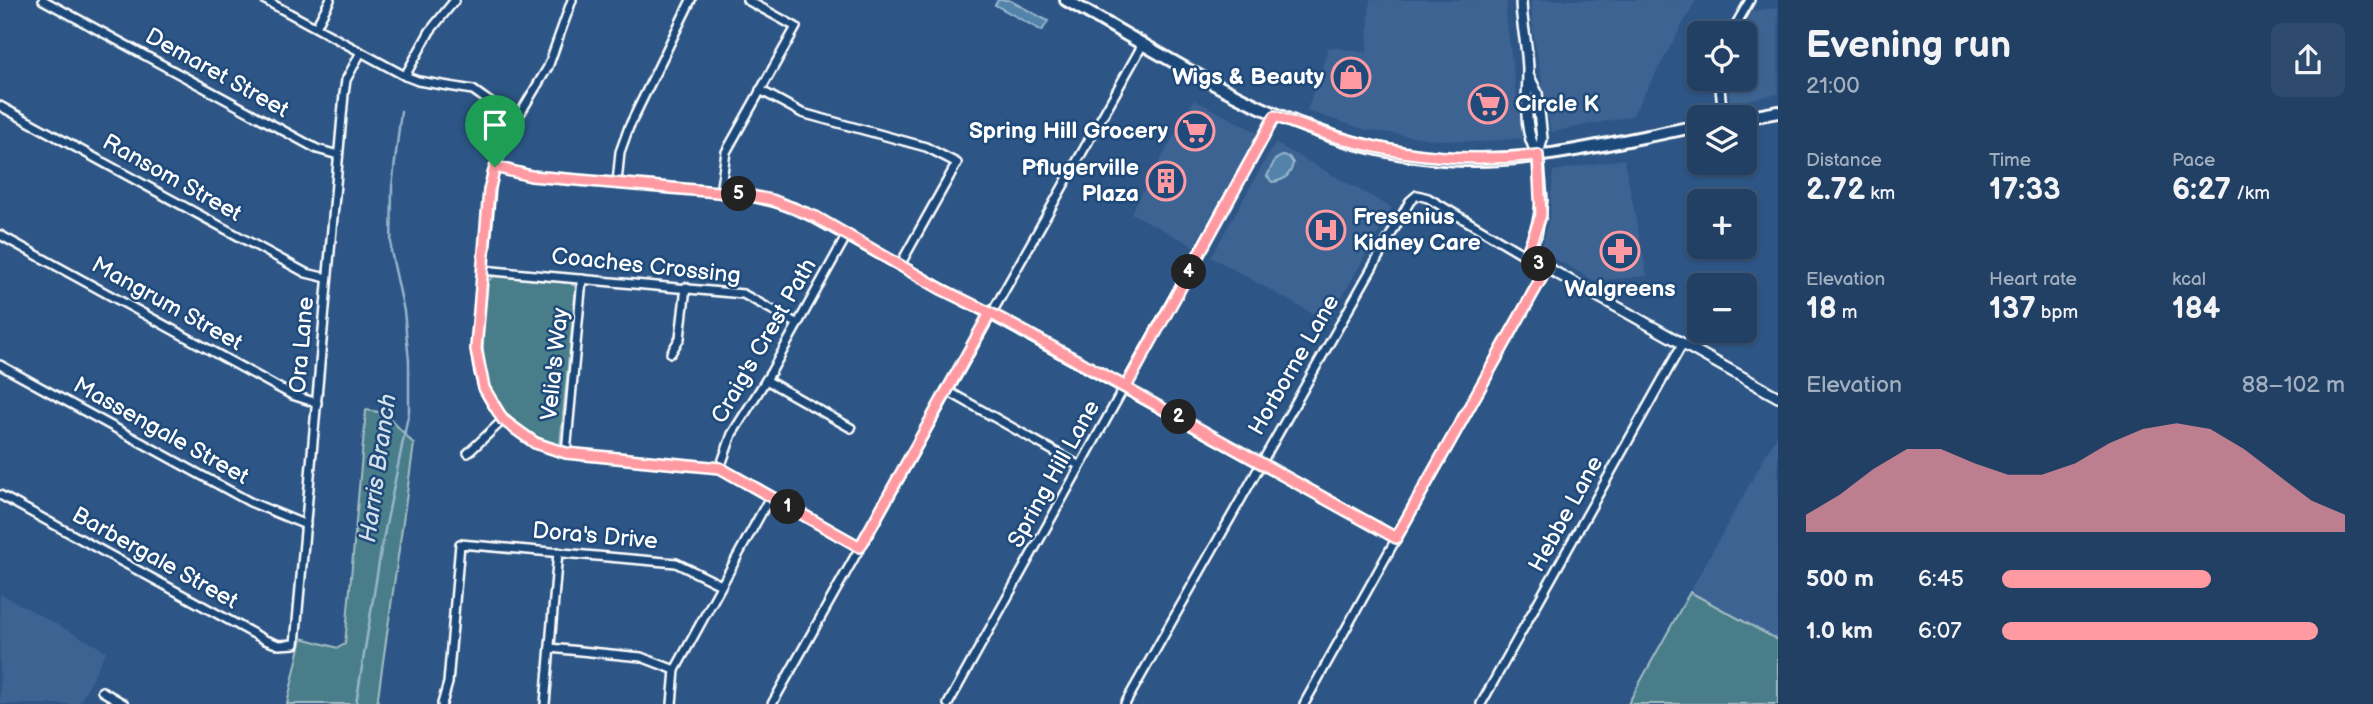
<!DOCTYPE html>
<html lang="en">
<head>
<meta charset="utf-8">
<style>
	body { margin:0; font-family:"Balsamiq Sans",sans-serif; background:#2e4b6d; color:#f1f3f6; height:100vh; display:flex; flex-direction:column; font-size:26px; white-space:nowrap }
	* { box-sizing:border-box; margin:0 }
	p { font-size:23px; color:#a2afbf }
	.icon { flex:none; width:38px; height:38px; fill:none; stroke:currentColor; stroke-width:2; stroke-linecap:round; stroke-linejoin:round }
	.map { position:relative; flex:1; overflow:hidden }
	.sheet { display:flex; flex-direction:column; background:#224064; width:595px }
	.sheet>* { flex:none }
	.fabs { position:absolute; left:1687px; top:21px; display:grid; gap:14px }
	.fabs a { display:grid; place-items:center; width:70px; height:70px; border-radius:10px; background:#224064; box-shadow:0 2px 5px #0004,0 0 0 2px #3f5978; font-size:35px }
	.pin { position:absolute; display:grid; place-items:center; width:60px; height:60px; color:#fff; margin:-72px -30px; border-radius:50% 50% 50% 0; rotate:-45deg; box-shadow:0 0 7px #0007 }
	.pin .icon { rotate:45deg }
	.km { position:absolute; width:35px; height:35px; margin:-18px; border-radius:50%; background:#222; color:#fff; font-size:19px; line-height:35px; text-align:center }
	.round { display:grid; place-items:center; flex:none; width:74px; height:74px; border-radius:10px; background:#2e4b6d }
	.headline { display:flex; align-items:center; justify-content:space-between; height:119px; padding:0 28px }
	h1 { font-size:38px; font-weight:700; line-height:52px }
	.metrics { display:grid; grid-template-columns:repeat(3,1fr); gap:10px; height:119px; padding:7px 28px }
	.metrics div { display:grid; align-content:center }
	.metrics b { font-size:30px; font-weight:700 }
	.metrics small { font-size:19px; font-weight:400 }
	.metrics p { font-size:19px }
	.chart { height:196px; padding:14px 28px }
	.chart p { display:flex; justify-content:space-between }
	.chart svg { width:100%; height:126px; margin-top:7px; fill:#ff9aa2; opacity:.7 }
	ul { padding:0 28px; list-style:none; font-size:23px }
	li { display:grid; grid-template-columns:112px 84px 1fr; align-items:center; height:52px }
	li i { height:18px; border-radius:9px; background:#ff9aa2 }
	main { display:flex; flex:1; min-height:0 }
	.map>svg:first-child { display:block }
	.built { fill:#3e6492 }
	.green { fill:#4a7d89; stroke:#a4bec4; stroke-width:2 }
	.water { fill:#5283aa; stroke:#97b5cc; stroke-width:2 }
	.lines { fill:none; stroke-linecap:round; stroke-linejoin:round }
	.stream { stroke:#97b5cc; stroke-width:2.5 }
	.minor-casing { stroke:#fff; stroke-width:12 }
	.tertiary-casing { stroke:#fff; stroke-width:14 }
	.secondary-casing { stroke:#fff; stroke-width:16 }
	.minor { stroke:#1f4a7a; stroke-width:7 }
	.tertiary { stroke:#1f4a7a; stroke-width:9 }
	.secondary { stroke:#1f4a7a; stroke-width:10 }
	.route-casing { stroke:#fff; stroke-width:14 }
	.route { stroke:#ff9aa2; stroke-width:9 }
	.labels { text-anchor:middle; dominant-baseline:central; stroke-width:5; stroke-linejoin:round; paint-order:stroke }
	.street-label { font-size:23px; fill:#fff; stroke:#1f4a7a }
	.poi-label { font-size:23px; font-weight:bold; fill:#fff; stroke:#1f4a7a; text-anchor:end }
	.water-label { font-size:24px; font-style:italic; fill:#d4e0ea; stroke:#1f4a7a }
</style>
</head>
<body>
<main>
<div class="map">
<svg width="1778" height="704" viewBox="0 0 1778 704">
	<rect width="100%" height="100%" fill="#2d5686"/>
	<filter id="ink" filterUnits="userSpaceOnUse"><feTurbulence type="fractalNoise" baseFrequency=".0143" numOctaves="2"/><feDisplacementMap in="SourceGraphic" scale="14" xChannelSelector="R" yChannelSelector="G"/><feConvolveMatrix kernelMatrix="1 2 1 2 8 2 1 2 1" color-interpolation-filters="sRGB"/></filter>
	<g filter="url(#ink)">
		<g class="built">
			<path d="M 1370,0 L 1507,0 L 1506,17 L 1522,138 L 1479,142 L 1432,139 L 1367,130 L 1307,111 L 1329,47 L 1367,53 Z"/>
			<path d="M 1531,0 L 1696,0 L 1632,116 L 1551,132 L 1533,31 Z"/>
			<path d="M 1778,8 L 1778,94 L 1731,103 L 1726,79 L 1745,79 L 1745,33 L 1739,33 L 1752,11 Z"/>
			<path d="M 1194,100 L 1260,134 L 1194,246 L 1131,213 Z"/>
			<path d="M 1275,143 L 1392,208 L 1328,322 L 1211,257 Z"/>
			<path d="M 1624,159 L 1647,276 L 1595,281 L 1541,251 L 1550,215 L 1553,171 Z"/>
			<path d="M 1778,433 L 1778,642 L 1690,592 Z"/>
			<path d="M 0,594 L 106,651 L 79,704 L 0,704 Z"/>
		</g>
		<g class="green">
			<path d="M 494,276 L 570,283 L 576,287 L 560,445 C 547,447 535,438 524,432 C 470,397 483,335 488,281 Z"/>
			<path d="M 366,410 L 385,413 L 414,444 L 377,704 L 287,704 L 302,638 L 338,648 L 345,644 Z"/>
			<path d="M 1690,592 L 1778,640 L 1778,704 L 1628,704 Z"/>
		</g>
		<g class="water">
			<path d="M 998,0 L 1009,0 L 1048,21 L 1042,31 L 995,5 Z"/>
			<path d="M 1282,156 L 1289,157 L 1293,163 C 1291,175 1284,181 1272,182 L 1267,176 L 1275,160 Z"/>
		</g>
		<g class="lines">
			<path class="stream" d="M 356,704 L 381,550 L 409,411 L 409,361 L 404,311 L 391,251 L 392,187 L 401,111"/>
			<defs>
				<g id="minor">
					<path d="M 43,0 L 317,149 L 338,155"/>
					<path d="M 265,0 L 405,76 L 418,81 L 473,90 L 515,120"/>
					<path d="M 572,0 L 548,67 L 508,134 L 492,176 L 476,341 C 475,399 510,439 566,453 L 720,468 L 860,547"/>
					<path d="M 316,27 L 330,0"/>
					<path d="M 1731,33 L 1750,0"/>
					<path d="M 405,76 L 430,31 L 455,0"/>
					<path d="M 1719,79 L 1723,117"/>
					<path d="M 760,90 L 802,113 L 926,147 L 957,163 L 900,265"/>
					<path d="M 0,106 L 306,273 L 327,278"/>
					<path d="M 495,167 L 532,176 L 741,194 L 793,207 L 1397,538"/>
					<path d="M 617,183 L 620,152 L 629,127 L 691,0"/>
					<path d="M 720,193 L 726,152 L 796,27 L 747,0"/>
					<path d="M 0,235 L 292,395 L 317,403"/>
					<path d="M 482,270 L 743,294 L 798,324"/>
					<path d="M 671,353 L 680,338 L 686,287"/>
					<path d="M 0,365 L 250,502 L 306,525"/>
					<path d="M 766,380 L 851,428"/>
					<path d="M 946,390 L 1080,466"/>
					<path d="M 468,453 L 503,420"/>
					<path d="M 566,453 L 582,279"/>
					<path d="M 720,468 L 732,434 L 771,372 L 847,235"/>
					<path d="M 0,495 L 265,640 L 279,645 L 295,644 L 344,94 L 346,80 L 361,52"/>
					<path d="M 550,648 L 641,657 L 675,670"/>
					<path d="M 102,691 L 124,704"/>
					<path d="M 442,704 L 448,683 L 460,544 L 676,563 L 721,585"/>
					<path d="M 545,704 L 558,552"/>
					<path d="M 672,704 L 675,670 L 770,497"/>
					<path d="M 772,704 L 1143,44"/>
					<path d="M 948,704 L 1275,116"/>
					<path d="M 1125,704 L 1410,201 L 1417,195 L 1428,198 L 1526,256"/>
					<path d="M 1304,704 L 1547,268"/>
					<path d="M 1481,704 L 1683,343"/>
				</g>
				<g id="tertiary">
					<path d="M 1521,0 C 1521,25 1529,51 1528,76 C 1527,104 1523,131 1538,155"/>
					<path d="M 1528,75 L 1537,93 L 1542,139 L 1538,155 L 1542,200 L 1536,235 L 1526,256 L 1778,397"/>
				</g>
				<g id="secondary">
					<path d="M 1066,0 C 1191,70 1315,157 1464,160 C 1542,162 1622,140 1699,126"/>
					<path d="M 1745,118 L 1778,112"/>
				</g>
			</defs>
			<use href="#minor" class="minor-casing"/>
			<use href="#tertiary" class="tertiary-casing"/>
			<use href="#secondary" class="secondary-casing"/>
			<use href="#minor" class="minor"/>
			<use href="#tertiary" class="tertiary"/>
			<use href="#secondary" class="secondary"/>
		</g>
	</g>
	<g class="lines" filter="url(#ink)">
		<defs>
			<path id="route" d="M 495,167 L 489,190 L 476,349 L 484,388 L 503,420 L 535,443 L 566,453 L 720,468 L 860,547 L 990,313 L 1396,538 L 1547,268 L 1526,256 L 1541,215 L 1538,155 C 1442,165 1365,151 1275,116 L 1126,387 L 990,313 L 941,289 L 816,217 L 772,200 L 741,194 L 531,176 L 495,167"/>
		</defs>
		<use href="#route" class="route-casing"/>
		<use href="#route" class="route"/>
	</g>
	<defs>
		<symbol id="shop-ring" viewBox="-11 -11 22 22"><circle r="9.5" fill="#1f4a7a" stroke="#ff9aa2" stroke-width="1.5"/><path d="M-5-2.5h2.3a2.7 3.5 0 0 1 5.4 0H5L5.5 6h-11ZM-1.5-2.5h3a1.5 2.3 0 0 0-3 0Z" fill="#ff9aa2"/></symbol>
		<symbol id="supermarket-ring" viewBox="-11 -11 22 22"><circle r="9.5" fill="#1f4a7a" stroke="#ff9aa2" stroke-width="1.5"/><path d="M-6-5.5h2.5l.6 2H6L4.5 2H-2.5L-4.4-4H-6ZM-1.5 3.2a1.3 1.3 0 1 0 .1 0ZM3 3.2a1.3 1.3 0 1 0 .1 0Z" fill="#ff9aa2"/></symbol>
		<symbol id="building-ring" viewBox="-11 -11 22 22"><circle r="9.5" fill="#1f4a7a" stroke="#ff9aa2" stroke-width="1.5"/><path d="M-4-6H4V6H1V3H-1V6H-4ZM-2.5-4.3h1.7v1.8h-1.7ZM.8-4.3h1.7v1.8H.8ZM-2.5-1h1.7V.8h-1.7ZM.8-1h1.7V.8H.8Z" fill="#ff9aa2"/></symbol>
		<symbol id="hospital-ring" viewBox="-11 -11 22 22"><circle r="9.5" fill="#1f4a7a" stroke="#ff9aa2" stroke-width="1.5"/><path d="M-5-5h3v3.5h4V-5h3V5h-3V1.5h-4V5h-3Z" fill="#ff9aa2"/></symbol>
		<symbol id="pharmacy-ring" viewBox="-11 -11 22 22"><circle r="9.5" fill="#1f4a7a" stroke="#ff9aa2" stroke-width="1.5"/><path d="M-2-6h4v4h4v4h-4v4h-4v-4h-4v-4h4Z" fill="#ff9aa2"/></symbol>
	</defs>
	<g fill-rule="evenodd">
		<use href="#shop-ring" x="1329" y="55" width="44" height="44"/>
		<use href="#supermarket-ring" x="1466" y="82" width="44" height="44"/>
		<use href="#supermarket-ring" x="1173" y="109" width="44" height="44"/>
		<use href="#building-ring" x="1144" y="159" width="44" height="44"/>
		<use href="#hospital-ring" x="1304" y="208" width="44" height="44"/>
		<use href="#pharmacy-ring" x="1598" y="229" width="44" height="44"/>
	</g>
	<g class="labels">
		<g class="street-label">
			<text transform="translate(217 73) rotate(29)">Demaret Street</text>
			<text transform="translate(172 178) rotate(29)">Ransom Street</text>
			<text transform="translate(646 266) rotate(6)">Coaches Crossing</text>
			<text transform="translate(167 304) rotate(29)">Mangrum Street</text>
			<text transform="translate(764 341) rotate(-60)">Craig's Crest Path</text>
			<text transform="translate(302 345) rotate(-85)">Ora Lane</text>
			<text transform="translate(555 364) rotate(-84)">Velia's Way</text>
			<text transform="translate(1294 365) rotate(-60)">Horborne Lane</text>
			<text transform="translate(161 431) rotate(29)">Massengale Street</text>
			<text transform="translate(1054 474) rotate(-61)">Spring Hill Lane</text>
			<text transform="translate(1566 514) rotate(-61)">Hebbe Lane</text>
			<text transform="translate(595 536) rotate(5)">Dora's Drive</text>
			<text transform="translate(155 558) rotate(29)">Barbergale Street</text>
		</g>
		<g class="poi-label">
			<text x="1324" y="77">Wigs &amp; Beauty</text>
			<text x="1515" y="104" text-anchor="start">Circle K</text>
			<text x="1168" y="131">Spring Hill Grocery</text>
			<text x="1139" y="168">Pflugerville<tspan x="1139" dy="26">Plaza</tspan></text>
			<text x="1353" y="217" text-anchor="start">Fresenius<tspan x="1353" dy="26">Kidney Care</tspan></text>
			<text x="1620" y="289" text-anchor="middle">Walgreens</text>
		</g>
		<g class="water-label">
			<text transform="translate(378 468) rotate(-82)">Harris Branch</text>
		</g>
	</g>
</svg>
<div class="fabs">
<a><svg class="icon" aria-label="locate" viewBox="0 0 24 24"><circle cx="12" cy="12" r="6"/><path d="M12 2v4M12 18v4M2 12h4M18 12h4"/></svg></a>
<a><svg class="icon" aria-label="layers" viewBox="0 0 24 24"><path d="M12 4l9 5-9 5-9-5zM3 14l9 5 9-5"/></svg></a>
<a>+</a>
<a>−</a>
</div>
<div class="pin" style="left:495px;top:167px;background:#1e9e55"><svg class="icon" aria-label="arrive" viewBox="0 0 24 24"><path d="M6 21V4h12l-3 4 3 4H6"/></svg></div>
<b class="km" style="left:788px;top:507px">1</b>
<b class="km" style="left:1179px;top:417px">2</b>
<b class="km" style="left:1539px;top:264px">3</b>
<b class="km" style="left:1189px;top:272px">4</b>
<b class="km" style="left:739px;top:194px">5</b>
</div>
<section class="sheet">
<div class="headline"><div><h1>Evening run</h1><p>21:00</p></div><a class="round"><svg class="icon" aria-label="share" viewBox="0 0 24 24"><path d="M12 15V3M7 8l5-5 5 5M5 13v7h14v-7"/></svg></a></div>
<div class="metrics">
<div><p>Distance</p><b>2.72<small> km</small></b></div>
<div><p>Time</p><b>17:33</b></div>
<div><p>Pace</p><b>6:27<small> /km</small></b></div>
</div>
<div class="metrics">
<div><p>Elevation</p><b>18<small> m</small></b></div>
<div><p>Heart rate</p><b>137<small> bpm</small></b></div>
<div><p>kcal</p><b>184</b></div>
</div>
<div class="chart"><p><span>Elevation</span>88–102 m</p>
<svg viewBox="0 0 160 44" preserveAspectRatio="none"><path d="M0 44V38L10 31L20 22L30 15L40 15L50 20L60 24L70 24L80 20L90 13L100 8L110 6L120 8L130 15L140 24L150 33L160 38V44z"/></svg>
</div>
<ul>
<li><b>500 m</b>6:45<i style="width:61%"></i></li>
<li><b>1.0 km</b>6:07<i style="width:92%"></i></li>
</ul>
</section>
</main>
</body>
</html>
